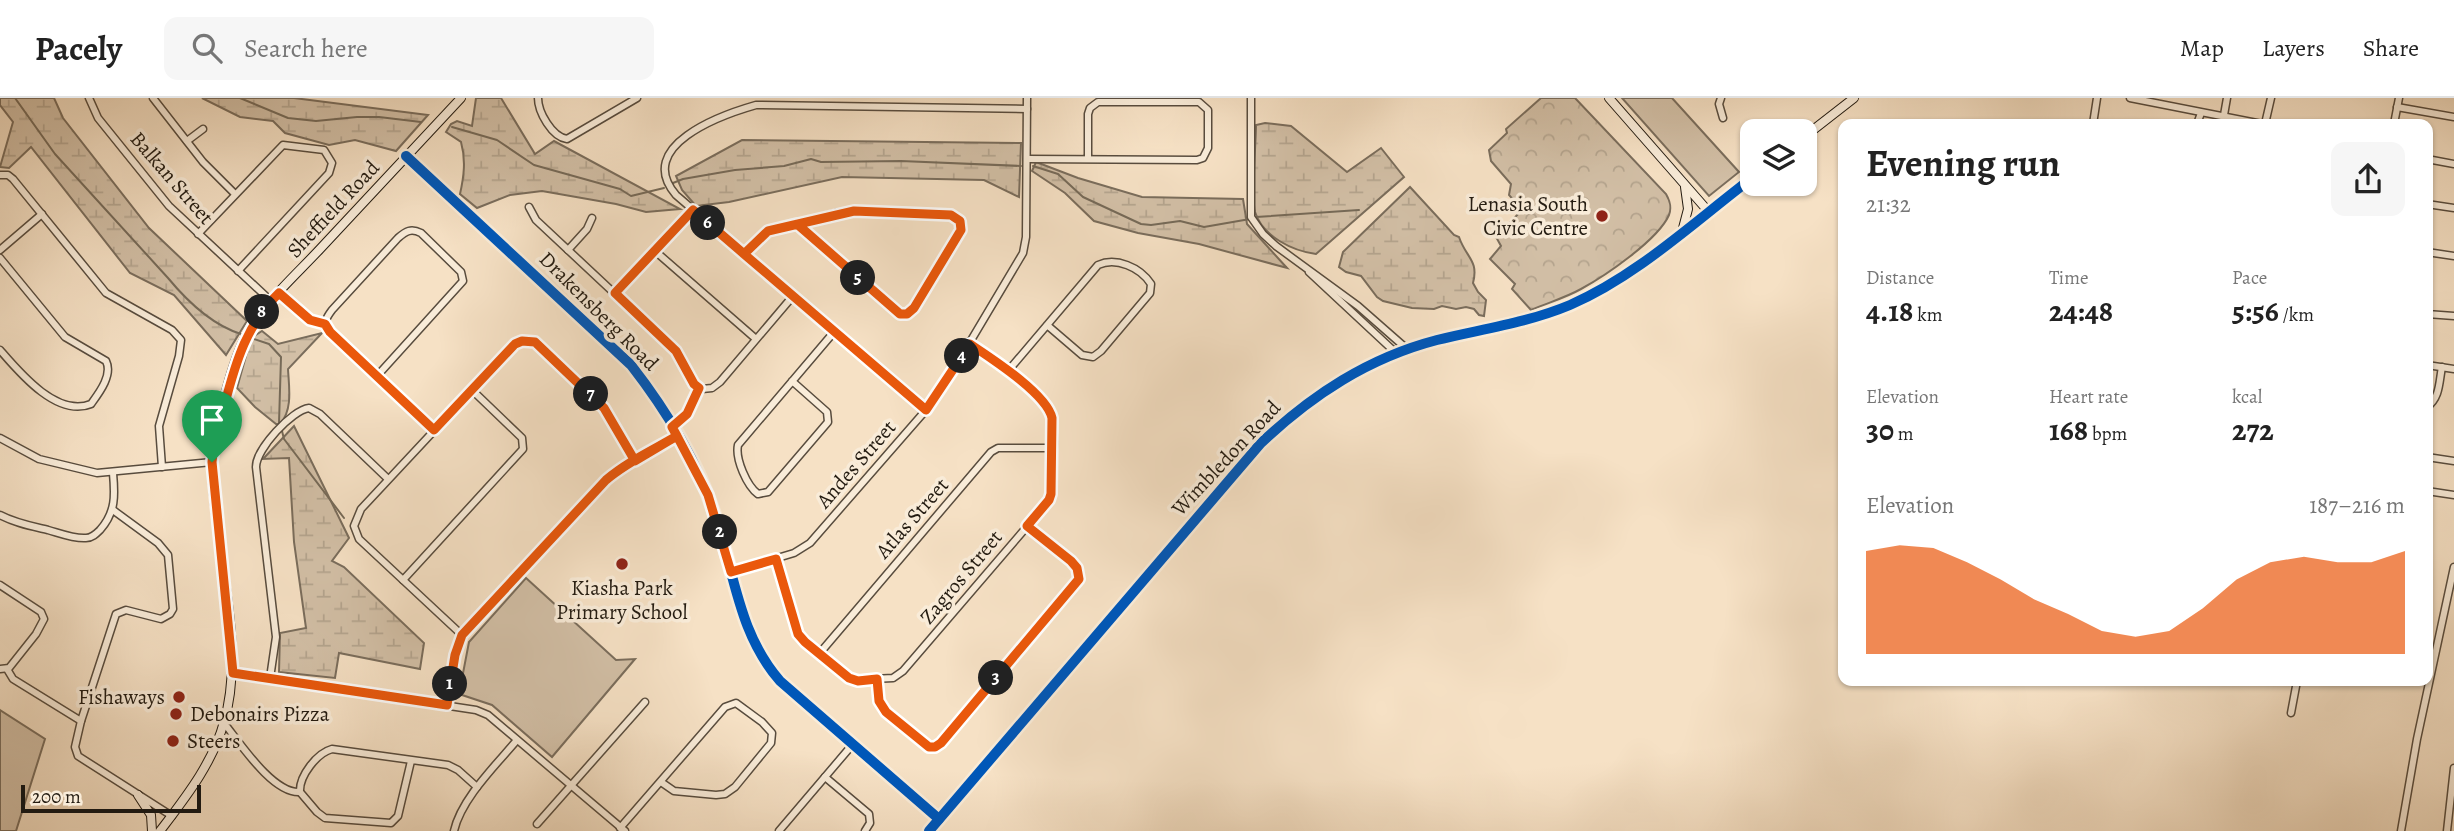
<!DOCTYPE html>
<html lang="en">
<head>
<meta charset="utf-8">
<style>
	body { margin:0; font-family:Alegreya,serif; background:#f6f6f6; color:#222; height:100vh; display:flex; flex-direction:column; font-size:26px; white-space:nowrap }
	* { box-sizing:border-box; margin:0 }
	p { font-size:23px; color:#767676 }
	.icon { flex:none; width:38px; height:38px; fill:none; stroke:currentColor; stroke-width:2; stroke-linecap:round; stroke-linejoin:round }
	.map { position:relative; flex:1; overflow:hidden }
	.side { position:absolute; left:1838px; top:21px; width:595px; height:567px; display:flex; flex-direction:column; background:#fff; border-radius:14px; box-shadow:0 2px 5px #0004 }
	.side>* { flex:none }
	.controls { position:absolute; left:1740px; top:21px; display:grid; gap:14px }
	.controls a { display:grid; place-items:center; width:77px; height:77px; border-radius:14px; background:#fff; box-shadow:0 2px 5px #0004; font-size:35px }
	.scale { position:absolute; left:21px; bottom:18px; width:180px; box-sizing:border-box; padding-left:7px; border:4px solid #231b11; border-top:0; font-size:19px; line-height:24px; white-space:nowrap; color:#231b11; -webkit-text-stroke:5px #f9ecd9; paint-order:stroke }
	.pin { position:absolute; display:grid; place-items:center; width:60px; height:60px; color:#fff; margin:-72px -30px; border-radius:50% 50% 50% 0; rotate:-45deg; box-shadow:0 0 7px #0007 }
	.pin .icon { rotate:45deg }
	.km { position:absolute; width:35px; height:35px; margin:-18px; border-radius:50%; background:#222; color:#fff; font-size:19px; line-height:35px; text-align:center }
	.round { display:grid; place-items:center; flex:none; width:74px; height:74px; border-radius:14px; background:#f6f6f6 }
	.head { display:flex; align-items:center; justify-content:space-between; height:119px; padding:0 28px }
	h1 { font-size:38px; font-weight:700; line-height:52px }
	.stats { display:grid; grid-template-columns:repeat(3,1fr); gap:10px; height:119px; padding:7px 28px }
	.stats div { display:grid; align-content:center }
	.stats b { font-size:30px; font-weight:700 }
	.stats small { font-size:19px; font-weight:400 }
	.stats p { font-size:19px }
	.chart { height:196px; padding:14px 28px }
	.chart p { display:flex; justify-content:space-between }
	.chart svg { width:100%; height:126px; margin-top:7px; fill:#ea580c; opacity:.7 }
	header { display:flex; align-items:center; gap:42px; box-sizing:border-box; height:98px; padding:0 35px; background:#fff; border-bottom:2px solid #e0e0e0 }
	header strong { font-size:33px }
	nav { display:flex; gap:38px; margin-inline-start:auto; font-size:24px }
	.search { width:490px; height:63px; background:#f6f6f6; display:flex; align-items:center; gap:18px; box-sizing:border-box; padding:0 24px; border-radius:14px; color:#767676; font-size:26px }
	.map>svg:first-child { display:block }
	.grass { fill:#d2bfa6; stroke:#7a6d5c; stroke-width:2 }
	.wetland { fill:url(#wetland-marsh); stroke:#7a6d5c; stroke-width:2 }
	.park { fill:url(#park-crowns); stroke:#7a6d5c; stroke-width:2 }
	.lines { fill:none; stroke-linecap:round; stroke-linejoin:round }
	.stream { stroke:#766a58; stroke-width:2 }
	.street-casing { stroke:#584c3e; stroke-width:9 }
	.secondary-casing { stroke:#231b11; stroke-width:10 }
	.street { stroke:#f9ecd9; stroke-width:6 }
	.secondary { stroke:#f9ecd9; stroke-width:8 }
	.cycleway-casing { stroke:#f9ecd9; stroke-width:15 }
	.cycleway { stroke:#0057b8; stroke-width:10 }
	.route-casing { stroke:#fff; stroke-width:14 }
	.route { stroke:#ea580c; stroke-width:9 }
	.poi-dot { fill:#8f2418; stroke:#f9ecd9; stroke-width:2.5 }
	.labels { text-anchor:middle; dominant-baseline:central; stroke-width:7; stroke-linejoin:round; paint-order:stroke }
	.street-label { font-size:21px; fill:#231b11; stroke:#f9ecd9 }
	.poi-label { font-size:21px; fill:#231b11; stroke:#f9ecd9; text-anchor:end }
</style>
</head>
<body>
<header>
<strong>Pacely</strong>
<div class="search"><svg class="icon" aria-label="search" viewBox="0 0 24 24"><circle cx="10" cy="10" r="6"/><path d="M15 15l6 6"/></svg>Search here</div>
<nav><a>Map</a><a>Layers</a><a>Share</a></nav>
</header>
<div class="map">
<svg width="2454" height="733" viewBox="0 0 2454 733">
	<defs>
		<pattern id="wetland-marsh" width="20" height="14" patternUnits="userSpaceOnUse" patternTransform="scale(1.75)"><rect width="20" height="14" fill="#d2bfa6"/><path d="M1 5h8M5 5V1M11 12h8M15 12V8" fill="none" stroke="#b4a48e"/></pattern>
		<pattern id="park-crowns" width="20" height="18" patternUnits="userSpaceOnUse" patternTransform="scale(1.75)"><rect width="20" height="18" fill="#d2bfa6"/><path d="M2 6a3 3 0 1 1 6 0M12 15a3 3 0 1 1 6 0" fill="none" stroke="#b4a48e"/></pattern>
	</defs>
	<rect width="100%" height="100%" fill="#f6e1c5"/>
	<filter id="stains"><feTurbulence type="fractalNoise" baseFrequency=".00286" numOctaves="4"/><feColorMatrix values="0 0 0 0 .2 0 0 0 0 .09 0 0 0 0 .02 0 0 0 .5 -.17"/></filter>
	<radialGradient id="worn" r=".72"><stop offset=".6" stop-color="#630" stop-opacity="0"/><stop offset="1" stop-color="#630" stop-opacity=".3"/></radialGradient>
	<g class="grass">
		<path d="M 1622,0 L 1672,0 L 1739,74 L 1709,98 Z"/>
		<path d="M 526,480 L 616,562 L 635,561 L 552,659 L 492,607 L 459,596 L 469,544 Z"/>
		<path d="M 0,612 L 45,641 L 16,733 L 0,733 Z"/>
	</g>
	<g class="wetland">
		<path d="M 0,0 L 54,0 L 63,20 L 149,130 L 247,223 L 226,257 L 174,197 L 130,175 L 31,49 L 9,70 L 0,69 L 13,24 L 0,7 Z"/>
		<path d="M 202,0 L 294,0 L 428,17 L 396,53 L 355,42 L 329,47 L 285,35 L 273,23 L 240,19 Z"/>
		<path d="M 476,0 L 501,0 L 535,56 L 554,43 L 680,111 L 646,114 L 616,106 L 542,93 L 510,97 L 477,110 L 460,96 C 464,78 466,62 461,44 L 446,34 L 451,26 L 457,23 L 472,28 Z"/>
		<path d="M 1265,25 L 1291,28 L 1347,74 L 1381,50 L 1404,79 L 1316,156 C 1293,153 1263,139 1255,114 C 1251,100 1256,45 1256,27 Z"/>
		<path d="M 742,42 L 1021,45 L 1019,99 L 984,82 L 842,79 L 729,104 L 696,108 L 682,92 L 676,78 Z"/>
		<path d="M 1036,64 L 1078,80 L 1142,99 L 1243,101 L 1247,126 L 1287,170 L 1199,146 L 1138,135 L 1094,123 L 1065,95 L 1032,73 Z"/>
		<path d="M 1410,89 L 1454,137 L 1459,139 C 1466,160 1479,162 1473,185 L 1478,194 L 1486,202 L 1484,218 L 1479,217 L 1474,211 L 1466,209 L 1456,211 L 1442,208 L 1434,211 L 1412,210 L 1383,203 L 1377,199 L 1361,178 L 1346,174 L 1339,169 L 1343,154 Z"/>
		<path d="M 262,233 L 278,246 L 322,235 L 288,271 C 289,289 293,312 280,326 L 276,326 L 255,309 L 237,290 L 251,240 Z"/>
		<path d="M 294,328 L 349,440 L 332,463 L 344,469 L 424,545 L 420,571 L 339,555 L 335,580 L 279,574 L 280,535 L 306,530 L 294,444 L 289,360 L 263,361 Z"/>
	</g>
	<path class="park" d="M 1541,0 L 1575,0 L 1666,96 C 1670,103 1672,109 1669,117 C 1658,142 1605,178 1581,191 C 1565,200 1547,205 1531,212 L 1512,191 L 1515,186 L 1490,161 L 1501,148 L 1496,139 L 1522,112 L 1509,97 L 1511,86 L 1491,63 L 1489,52 L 1507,35 L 1506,31 Z"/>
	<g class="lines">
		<g class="stream">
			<path d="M 15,0 L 55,56 L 168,180 C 187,203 212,227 241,236"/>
			<path d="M 240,0 L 288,20 L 316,23 L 357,19 L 379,19 L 421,24"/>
			<path d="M 452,29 L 497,42 L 534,67 L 620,91 L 631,98 L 664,90"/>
			<path d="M 1033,68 L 1058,76 L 1083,99 L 1141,126 L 1151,127 L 1180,123 L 1204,129 L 1250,121"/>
			<path d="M 673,85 L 683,81 L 735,72 L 784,68 L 811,61 L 821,64 L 901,63 L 1021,68"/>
			<path d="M 1256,119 L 1359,112"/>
			<path d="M 251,240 L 269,246 L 281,259 L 279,325"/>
			<path d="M 282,333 L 284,341 L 344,420"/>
		</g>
		<defs>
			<g id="street">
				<path d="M 89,0 L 98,20 L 169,108 L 271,203"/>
				<path d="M 153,0 L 203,64 L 235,96"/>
				<path d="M 538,0 C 538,14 552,39 567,41 L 637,0"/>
				<path d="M 1251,0 L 1251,119 L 1263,136 L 1276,148 L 1358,208 L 1407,251"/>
				<path d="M 1721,0 L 1719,6 L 1723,20"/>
				<path d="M 2130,0 L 2262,26"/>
				<path d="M 2397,9 L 2454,19"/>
				<path d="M 2224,17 L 2227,0"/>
				<path d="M 2093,26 L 2097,0"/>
				<path d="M 2197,26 L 2201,15"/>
				<path d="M 2265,26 L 2271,0"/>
				<path d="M 2394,26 L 2399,0"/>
				<path d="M 187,43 L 203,31"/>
				<path d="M 406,58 L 631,267 C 666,312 699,366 716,421 C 735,478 739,536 780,583 L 939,721"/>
				<path d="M 1027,61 L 1197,62 L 1203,60 L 1208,50 L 1208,12 L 1199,4 L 1098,4 L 1090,10 L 1088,16 L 1088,61"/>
				<path d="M 2427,61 L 2454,66"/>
				<path d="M 0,77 L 8,77 L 13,81 L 106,195 L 172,232 L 181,242 L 179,258 L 159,328 L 162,369"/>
				<path d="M 2427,106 L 2454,110"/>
				<path d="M 529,109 L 536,122 L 676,253 L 694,286 L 702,291 L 712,290 L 720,284 L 793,198"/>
				<path d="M 198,136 L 283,47 L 324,52 L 332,65 L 329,75 L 238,173"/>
				<path d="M 0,152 L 42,116"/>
				<path d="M 568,152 L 587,131 L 592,120"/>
				<path d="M 655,153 L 756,241"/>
				<path d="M 2427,154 L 2454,158"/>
				<path d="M 744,157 L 767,133 L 836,115 L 854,113 L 951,118 L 957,120 L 961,129 L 912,213 L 902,217 L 797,126"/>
				<path d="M 0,160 L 65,239 L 106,263 C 113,277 99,295 91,306 C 57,320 19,274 0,252"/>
				<path d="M 1309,174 L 1396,255"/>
				<path d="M 279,195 L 310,222 L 325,226"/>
				<path d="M 615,195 L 693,112"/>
				<path d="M 2427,216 L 2454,218"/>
				<path d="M 2427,267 L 2454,271"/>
				<path d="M 1008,273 L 1098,167 C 1116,159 1140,169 1151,186 L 1150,195 L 1101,253 L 1093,259 L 1082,257 L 1047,227"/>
				<path d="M 377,278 L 463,183 L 461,174 L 421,135 C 411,130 406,133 398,140 L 332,212 C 326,220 322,226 330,234 L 434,332"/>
				<path d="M 792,283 L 827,314 L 828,324 L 768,394 L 758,396 C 747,388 735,361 738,347 L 834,234"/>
				<path d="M 2427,309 C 2440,300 2439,284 2442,269"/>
				<path d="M 926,312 L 676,97 C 634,48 721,17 756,7 L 1027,11"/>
				<path d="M 672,329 L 687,316 L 699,290"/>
				<path d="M 0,340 L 39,361 L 97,375 L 212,364"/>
				<path d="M 2427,359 L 2454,363"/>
				<path d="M 2427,393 L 2454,397"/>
				<path d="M 113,412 L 158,445 L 168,457 L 173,511 L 170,516 L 161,521 L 126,512 L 116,516 L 81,623 L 75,649 L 78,658 L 172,718"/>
				<path d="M 0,417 C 15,425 31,428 48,432 C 59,435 74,441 86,440 C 92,440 96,436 100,432 C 116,414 115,397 113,375"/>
				<path d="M 776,461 L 798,536 L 805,544 L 852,582 L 893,580 L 903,573 L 1049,403 L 1051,396 C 1052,378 1057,327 1050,313 C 1041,294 988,258 970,246"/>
				<path d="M 731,474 L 794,455 L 810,445 L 926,312 L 948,281 L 1023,155 L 1026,139 L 1027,0"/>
				<path d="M 403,482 L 523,351 L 522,340 L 472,292"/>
				<path d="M 0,487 L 41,514 L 44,521 L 36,536 L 9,570 L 0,571"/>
				<path d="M 462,537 L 359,441 L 354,428 L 361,411 L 515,246 L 522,243 L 535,244 L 604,310 L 635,363"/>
				<path d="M 819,556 L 991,354 L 998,350 L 1052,350"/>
				<path d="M 7,571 L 13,581 L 81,623"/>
				<path d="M 232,575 L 476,612 L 488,617 L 625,733"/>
				<path d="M 270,580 L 276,539 L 256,369 C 256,351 292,312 309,310 L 320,316 L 388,381"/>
				<path d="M 877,581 L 879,603 L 886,614 L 929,649 L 935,649 L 941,645 L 1078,484 L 1080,476 L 1077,470 L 1027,428"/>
				<path d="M 447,607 L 455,557 L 462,537 L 606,382 L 621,371 L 677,339"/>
				<path d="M 2291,615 L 2297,583"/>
				<path d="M 224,625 C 240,645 273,696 300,694"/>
				<path d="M 411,663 L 398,718 L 391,725 L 325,720 L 317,714 L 300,694 C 299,678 317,655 332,651 L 448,667 L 458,672 L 477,689"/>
				<path d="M 825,679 L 869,716 L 870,725 L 865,733"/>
				<path d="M 537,726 L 645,604"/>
				<path d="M 620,730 L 725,609 L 736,605 L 762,624 L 772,635 L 771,645 L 735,689 L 725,696 L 716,697 L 674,693 L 661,684"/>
				<path d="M 454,733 C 461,701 496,667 517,642"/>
				<path d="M 779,733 L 853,646"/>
				<path d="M 2401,733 L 2417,641 L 2454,469"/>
				<path d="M 2447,733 L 2454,670"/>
			</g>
			<g id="secondary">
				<path d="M 1609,0 L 1708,113"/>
				<path d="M 1804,39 L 1854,0"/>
				<path d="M 1682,134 L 1688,111 L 1685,89"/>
				<path d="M 138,697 L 151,717 L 152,733"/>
				<path d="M 160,733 C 185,700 213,665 224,624 C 247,547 213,448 212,367 C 212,340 231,269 243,244 C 260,208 293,180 320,151 C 367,100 414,50 461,0"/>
				<path d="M 929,733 L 1261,345 C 1312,297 1368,260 1437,242 C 1482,231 1527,225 1570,207 C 1637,178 1694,124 1752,80"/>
			</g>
		</defs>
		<use href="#street" class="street-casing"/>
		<use href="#secondary" class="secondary-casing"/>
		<use href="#street" class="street"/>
		<use href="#secondary" class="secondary"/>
		<defs>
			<g id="cycleway">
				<path d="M 406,58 L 631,267 C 666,312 699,366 716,421 C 735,478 739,536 780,583 L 939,721"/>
				<path d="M 929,733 L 1261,345 C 1312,297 1368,260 1437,242 C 1482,231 1527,225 1570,207 C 1637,178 1694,124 1752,80"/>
			</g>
		</defs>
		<use href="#cycleway" class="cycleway-casing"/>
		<use href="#cycleway" class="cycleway"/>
	</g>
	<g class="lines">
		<defs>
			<path id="route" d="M 212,364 L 233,575 L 447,607 L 455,557 L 462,537 L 606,382 C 627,364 653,352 677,338 L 708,397 L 731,474 L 776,461 L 798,536 L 805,544 L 849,580 L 858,583 L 877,581 L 879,603 L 886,614 L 929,649 L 935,649 L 941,645 L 1079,481 L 1077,470 L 1071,463 L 1027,428 L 1049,402 L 1051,396 L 1052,320 C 1047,296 991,260 970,246 L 926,312 L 744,156 L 768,133 L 797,126 L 900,216 L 907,216 L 914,210 L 961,132 L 960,123 L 951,117 L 854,113 L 768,133 L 744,156 L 693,112 L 615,195 L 676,253 L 694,286 L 699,290 L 687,316 L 672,329 L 677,338 L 635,363 L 604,310 L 535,244 L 522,243 L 515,246 L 434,332 L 330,234 L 325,226 L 310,222 L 279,195 C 247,226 236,263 225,305 C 219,325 214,344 212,364"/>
		</defs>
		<use href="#route" class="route-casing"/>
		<use href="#route" class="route"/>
	</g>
	<g class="poi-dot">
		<circle cx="1602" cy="118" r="7"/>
		<circle cx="622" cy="466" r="7"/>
		<circle cx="179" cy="599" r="7"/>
		<circle cx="176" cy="616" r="7"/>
		<circle cx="173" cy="643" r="7"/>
	</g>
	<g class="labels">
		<g class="street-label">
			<text transform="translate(172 80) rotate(49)">Balkan Street</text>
			<text transform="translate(333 111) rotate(-47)">Sheffield Road</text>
			<text transform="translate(599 213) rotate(45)">Drakensberg Road</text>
			<text transform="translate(1226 360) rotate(-47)">Wimbledon Road</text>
			<text transform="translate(856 366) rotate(-49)">Andes Street</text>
			<text transform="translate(912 420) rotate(-49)">Atlas Street</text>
			<text transform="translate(961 479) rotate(-50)">Zagros Street</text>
		</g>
		<g class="poi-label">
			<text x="1588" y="106">Lenasia South<tspan x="1588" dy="24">Civic Centre</tspan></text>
			<text x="622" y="490" text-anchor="middle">Kiasha Park<tspan x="622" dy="24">Primary School</tspan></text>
			<text x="165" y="599">Fishaways</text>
			<text x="190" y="616" text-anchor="start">Debonairs Pizza</text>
			<text x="187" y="643" text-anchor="start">Steers</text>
		</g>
	</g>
	<rect width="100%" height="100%" filter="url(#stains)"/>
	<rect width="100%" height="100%" fill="url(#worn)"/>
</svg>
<div class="controls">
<a><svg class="icon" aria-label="layers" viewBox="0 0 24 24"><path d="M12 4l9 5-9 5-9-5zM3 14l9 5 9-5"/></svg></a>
</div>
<div class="scale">200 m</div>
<div class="pin" style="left:212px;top:364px;background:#1e9e55"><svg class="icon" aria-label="arrive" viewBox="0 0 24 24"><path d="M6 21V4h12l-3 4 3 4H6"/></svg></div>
<b class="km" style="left:450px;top:586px">1</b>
<b class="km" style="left:720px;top:434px">2</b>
<b class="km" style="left:996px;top:580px">3</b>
<b class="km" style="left:962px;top:258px">4</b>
<b class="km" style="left:858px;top:180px">5</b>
<b class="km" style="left:708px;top:125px">6</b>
<b class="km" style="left:591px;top:296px">7</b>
<b class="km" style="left:262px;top:214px">8</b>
<section class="side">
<div class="head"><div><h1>Evening run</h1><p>21:32</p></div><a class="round"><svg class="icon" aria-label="share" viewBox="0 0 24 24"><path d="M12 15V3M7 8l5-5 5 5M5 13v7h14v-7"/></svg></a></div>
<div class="stats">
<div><p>Distance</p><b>4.18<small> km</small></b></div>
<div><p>Time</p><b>24:48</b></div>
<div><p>Pace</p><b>5:56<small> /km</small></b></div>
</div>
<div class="stats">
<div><p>Elevation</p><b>30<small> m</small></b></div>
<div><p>Heart rate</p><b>168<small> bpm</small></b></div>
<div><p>kcal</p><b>272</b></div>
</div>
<div class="chart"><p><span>Elevation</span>187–216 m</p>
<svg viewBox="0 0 160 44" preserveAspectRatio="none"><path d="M0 44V8L10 6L20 7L30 12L40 18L50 25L60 30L70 36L80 38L90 36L100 28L110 18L120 12L130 10L140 12L150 12L160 8V44z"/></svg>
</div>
</section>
</div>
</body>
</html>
